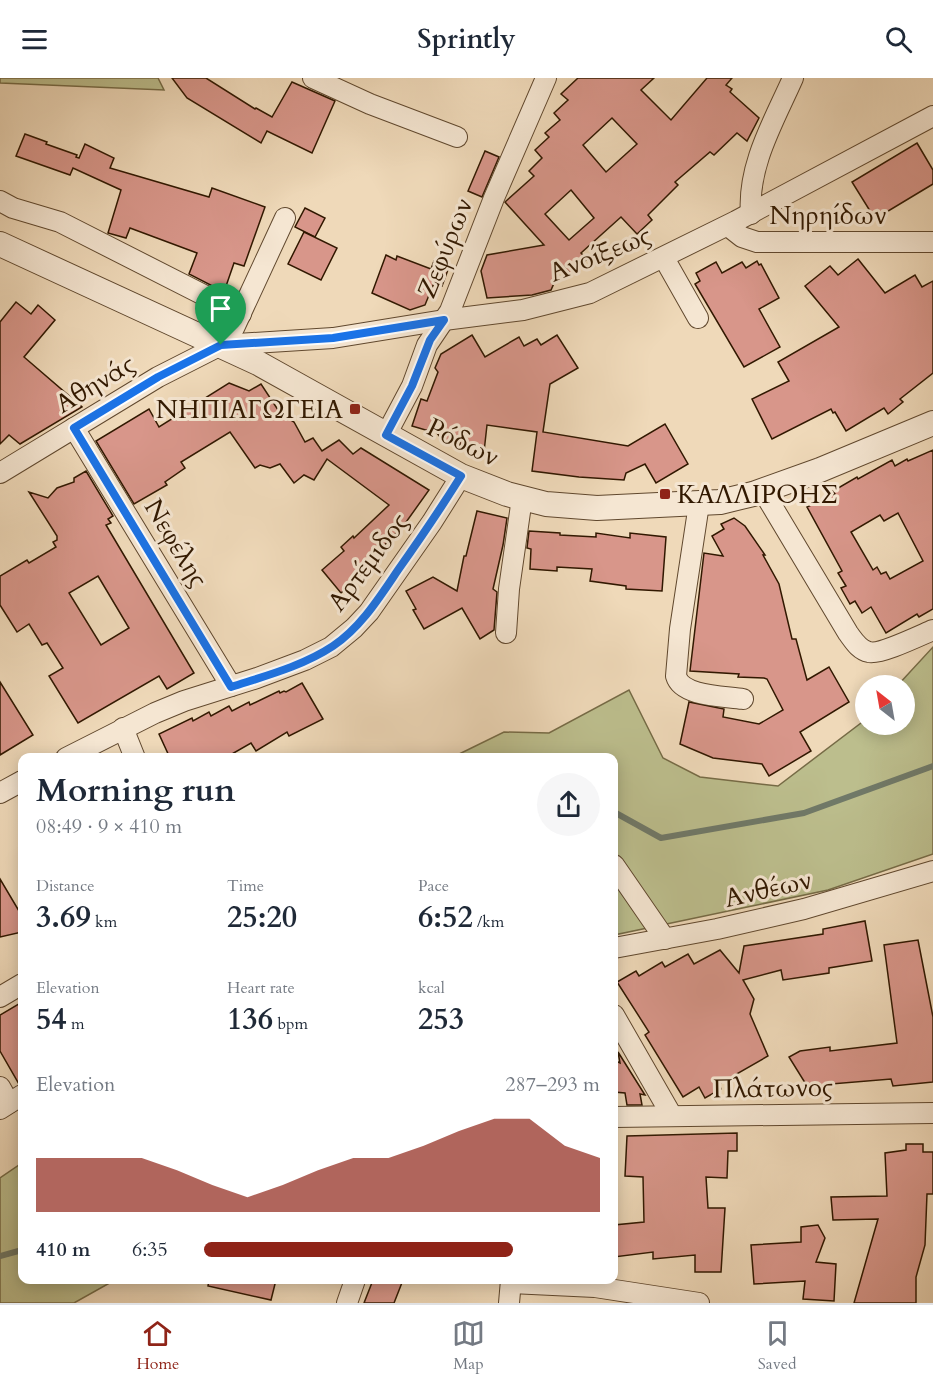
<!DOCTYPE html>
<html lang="en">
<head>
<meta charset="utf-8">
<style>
	body { margin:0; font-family:Cardo,serif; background:#f6f6f7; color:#1f2937; height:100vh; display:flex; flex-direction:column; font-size:22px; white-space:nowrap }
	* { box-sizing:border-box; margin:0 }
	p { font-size:20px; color:#747a83 }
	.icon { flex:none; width:33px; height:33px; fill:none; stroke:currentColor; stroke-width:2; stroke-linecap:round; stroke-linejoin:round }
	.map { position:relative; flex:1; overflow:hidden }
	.side { position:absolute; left:18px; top:675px; width:600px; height:531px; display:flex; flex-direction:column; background:#fff; border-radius:12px; box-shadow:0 3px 15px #0003 }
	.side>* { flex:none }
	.needle { width:39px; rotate:329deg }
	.buttons { position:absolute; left:855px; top:597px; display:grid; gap:12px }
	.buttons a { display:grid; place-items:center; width:60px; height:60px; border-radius:50%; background:#fff; box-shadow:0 3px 15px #0003; font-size:30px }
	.pin { position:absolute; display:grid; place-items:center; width:51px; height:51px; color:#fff; margin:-62px -26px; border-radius:50% 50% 50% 0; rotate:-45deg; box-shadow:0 0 6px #0007 }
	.pin .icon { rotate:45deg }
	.round { display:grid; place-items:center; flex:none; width:63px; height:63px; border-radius:32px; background:#f6f6f7 }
	.head { display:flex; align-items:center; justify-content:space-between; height:102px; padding:0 18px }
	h1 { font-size:33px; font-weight:700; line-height:45px }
	.metrics { display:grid; grid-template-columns:repeat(3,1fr); gap:9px; height:102px; padding:6px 18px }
	.metrics div { display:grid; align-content:center }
	.metrics b { font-size:30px; font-weight:700 }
	.metrics small { font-size:16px; font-weight:400 }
	.metrics p { font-size:16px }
	.chart { height:168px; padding:12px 18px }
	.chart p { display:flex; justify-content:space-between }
	.chart svg { width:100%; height:108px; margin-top:6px; fill:#8f2418; opacity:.7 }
	ul { padding:0 18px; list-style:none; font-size:20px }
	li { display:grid; grid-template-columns:96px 72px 1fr; align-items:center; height:45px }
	li i { height:15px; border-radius:8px; background:#8f2418 }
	header { display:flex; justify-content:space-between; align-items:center; height:78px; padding:0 18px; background:#fff; font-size:27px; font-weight:700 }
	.tab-bar { display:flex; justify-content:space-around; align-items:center; height:84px; border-top:2px solid #e0e1e3; background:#fff; font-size:16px; color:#747a83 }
	.tab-bar a { display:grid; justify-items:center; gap:3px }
	.tab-bar .selected { color:#8f2418 }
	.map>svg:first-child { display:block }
	.green { fill:#bcbe8d; stroke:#766b46; stroke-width:1.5 }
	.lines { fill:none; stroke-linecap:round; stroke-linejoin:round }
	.stream { stroke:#707968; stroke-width:6 }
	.building { fill:#d8968a; stroke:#311800; stroke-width:1.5; fill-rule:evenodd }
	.minor-casing { stroke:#60482e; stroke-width:22 }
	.tertiary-casing { stroke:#60482e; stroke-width:26 }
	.minor { stroke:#f5e6d2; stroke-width:20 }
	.tertiary { stroke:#f5e6d2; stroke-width:24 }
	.route-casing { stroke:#fff; stroke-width:12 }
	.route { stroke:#1a73e8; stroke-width:8 }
	.poi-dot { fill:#8f2418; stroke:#f5e6d2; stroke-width:2 }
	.labels { text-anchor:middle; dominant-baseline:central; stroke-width:6; stroke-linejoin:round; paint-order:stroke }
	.street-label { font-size:26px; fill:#311800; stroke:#f5e6d2 }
	.poi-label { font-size:26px; fill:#311800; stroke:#f5e6d2; text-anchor:end }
</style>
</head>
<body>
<header><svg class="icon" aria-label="menu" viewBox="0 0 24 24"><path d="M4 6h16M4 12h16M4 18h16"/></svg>Sprintly<svg class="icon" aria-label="search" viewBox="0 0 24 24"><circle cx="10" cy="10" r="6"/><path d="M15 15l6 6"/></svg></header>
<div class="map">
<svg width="933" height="1225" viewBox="0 0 933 1225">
	<rect width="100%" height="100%" fill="#efd9b9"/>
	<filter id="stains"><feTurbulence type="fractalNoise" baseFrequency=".00333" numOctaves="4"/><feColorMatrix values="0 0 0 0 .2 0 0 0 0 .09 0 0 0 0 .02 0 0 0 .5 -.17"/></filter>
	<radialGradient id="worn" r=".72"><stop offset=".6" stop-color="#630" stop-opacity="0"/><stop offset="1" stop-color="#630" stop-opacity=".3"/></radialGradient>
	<g class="green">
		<path d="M 0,0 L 158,0 L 164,12 L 0,5 Z"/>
		<path d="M 933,569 L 933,776 L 828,812 L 614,857 L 614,680 L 451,680 L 504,654 L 549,655 L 629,612 L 663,680 L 700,699 L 778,708 L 865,642 L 866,646 L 904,646 L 904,608 L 898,607 Z"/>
		<path d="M 22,1085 L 22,1202 L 115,1202 L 74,1225 L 0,1225 L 0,1100 Z"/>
	</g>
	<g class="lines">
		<g class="stream">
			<path d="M 614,734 L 661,760 L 804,735 L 933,688"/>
			<path d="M 0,1178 L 22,1172"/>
		</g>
	</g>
	<g class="building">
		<path d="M 172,0 L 206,0 L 255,31 L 256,30 L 272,39 L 292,4 L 335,23 L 312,75 L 267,53 L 261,65 L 187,20 Z"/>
		<path d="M 578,0 L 654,0 L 641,12 L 671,42 L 707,0 L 732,0 L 726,7 L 732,11 L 730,14 L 759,40 L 747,63 L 737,55 L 714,77 L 710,74 L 675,104 L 678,107 L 648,137 L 652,142 L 637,156 L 621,139 L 581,175 L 587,181 L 571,196 L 562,187 L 551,212 L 532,217 L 487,220 L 481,193 L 487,177 L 544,167 L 505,124 L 534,98 L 529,93 L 542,80 L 535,72 L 549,59 L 545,55 L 560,42 L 554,35 L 568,22 L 561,16 ZM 612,40 L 637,66 L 606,94 L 583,67 ZM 571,112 L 594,140 L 569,162 L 545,136 Z"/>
		<path d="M 25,56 L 47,64 L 46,66 L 77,77 L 76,79 L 79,80 L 85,66 L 114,80 L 110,90 L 209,119 L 212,110 L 265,129 L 244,188 L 234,185 L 224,214 L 189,196 L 197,175 L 130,150 L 126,160 L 108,155 L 121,112 L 73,90 L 70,97 L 16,78 Z"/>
		<path d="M 917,65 L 933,92 L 933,106 L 875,141 L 852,104 Z"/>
		<path d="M 485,73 L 499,79 L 482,119 L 468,113 Z"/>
		<path d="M 305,130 L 325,140 L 315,159 L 295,149 Z"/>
		<path d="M 304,154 L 337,170 L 321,202 L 288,186 Z"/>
		<path d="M 386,177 L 396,182 L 397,178 L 431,191 L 434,183 L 449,189 L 442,208 L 434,205 L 425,227 L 410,232 L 372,215 Z"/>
		<path d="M 858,181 L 885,215 L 915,197 L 922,209 L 933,203 L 933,295 L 900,321 L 903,324 L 888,336 L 884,330 L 846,353 L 835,334 L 833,335 L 831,331 L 772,361 L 752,321 L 789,303 L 778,284 L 839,249 L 805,208 L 830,188 L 838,197 Z"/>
		<path d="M 757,183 L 759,187 L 761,186 L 779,220 L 759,231 L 780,269 L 744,289 L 695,206 L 700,203 L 696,195 L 716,184 L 722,195 L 742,184 L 746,190 Z"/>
		<path d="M 16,224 L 31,236 L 38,227 L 55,242 L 24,279 L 82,329 L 20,366 L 9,357 L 0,366 L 0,244 Z"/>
		<path d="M 472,257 L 485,279 L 519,259 L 524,268 L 537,261 L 541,267 L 557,257 L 578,290 L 550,306 L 543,354 L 628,368 L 665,346 L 688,386 L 656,405 L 645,386 L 626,395 L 624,402 L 579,399 L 532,393 L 537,354 L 487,347 L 484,374 L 460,371 L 460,361 L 444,365 L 435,352 L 429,353 L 412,348 L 421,321 L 427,323 L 438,294 L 435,290 L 441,276 Z"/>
		<path d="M 229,305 L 249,313 L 261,306 L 280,335 L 294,344 L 305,364 L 313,360 L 322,373 L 339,362 L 353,376 L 361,370 L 429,412 L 404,447 L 360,492 L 363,495 L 341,515 L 322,492 L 344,473 L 341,469 L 353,458 L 354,460 L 389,427 L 327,381 L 314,402 L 304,397 L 294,405 L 280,386 L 270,390 L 260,387 L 255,390 L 230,354 L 181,384 L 185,390 L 165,404 L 167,407 L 134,426 L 96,363 L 149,331 L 159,349 Z"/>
		<path d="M 933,372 L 933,531 L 919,539 L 917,536 L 886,555 L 871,529 L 862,535 L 855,523 L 850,526 L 841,510 L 846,508 L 838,495 L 842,493 L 807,429 L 835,416 L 833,413 L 857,399 L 858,401 L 892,382 L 895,388 L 907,381 L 908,383 ZM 898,435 L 923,483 L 890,501 L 886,494 L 881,496 L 877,489 L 873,492 L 851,454 L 880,437 L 884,443 Z"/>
		<path d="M 86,393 L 113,438 L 108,441 L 111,445 L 106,447 L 194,595 L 167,611 L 159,598 L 78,645 L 49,598 L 63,590 L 47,565 L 42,567 L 29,546 L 17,554 L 0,527 L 0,498 L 27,482 L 29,485 L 56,469 L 53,464 L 57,462 L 57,458 L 29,414 L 48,420 L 57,410 L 74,404 L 74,400 ZM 98,498 L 129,550 L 101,567 L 69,515 Z"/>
		<path d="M 477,433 L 507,440 L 503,467 L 493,511 L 497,514 L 494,552 L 480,561 L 462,530 L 424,551 L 413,532 L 416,531 L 406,513 L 433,499 L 457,513 L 464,478 L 466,478 Z"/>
		<path d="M 734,440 L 745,448 L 765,477 L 763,477 L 779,506 L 792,561 L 796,561 L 807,602 L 829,589 L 849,624 L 800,654 L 811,673 L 769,698 L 762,686 L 713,680 L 680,666 L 689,624 L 724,631 L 723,639 L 759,646 L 783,632 L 767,601 L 764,600 L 738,599 L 739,596 L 690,593 L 704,475 L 723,478 L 712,458 L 724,451 L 721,446 Z"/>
		<path d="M 529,453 L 560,455 L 560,457 L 596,459 L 596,455 L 630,460 L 630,455 L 666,459 L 662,513 L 626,511 L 626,508 L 590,503 L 592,491 L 557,489 L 557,493 L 530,491 L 531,471 L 527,470 Z"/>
		<path d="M 0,604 L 33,657 L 0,677 Z"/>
		<path d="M 302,605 L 323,641 L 289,658 L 287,654 L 256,673 L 251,665 L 225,680 L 170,680 L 159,656 L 192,640 L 193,643 L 209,634 L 211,638 L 229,628 L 232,633 L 249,624 L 250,627 L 279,613 L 280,615 L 284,613 L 286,614 Z"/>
		<path d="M 0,801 L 22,838 L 22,854 L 0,859 Z"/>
		<path d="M 865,843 L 872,883 L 829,890 L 829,895 L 783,902 L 781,892 L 743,902 L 754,921 L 750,936 L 768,978 L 719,1006 L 721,1011 L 705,1020 L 699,1009 L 683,1019 L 645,957 L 649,954 L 617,904 L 636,893 L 639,898 L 662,884 L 665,889 L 688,876 L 694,886 L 720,872 L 739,895 L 744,868 L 823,856 L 823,851 Z"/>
		<path d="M 918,862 L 933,939 L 933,1004 L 893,1008 L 891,1001 L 807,1008 L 789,979 L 800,973 L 830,969 L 830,973 L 897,965 L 884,867 Z"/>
		<path d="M 22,924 L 22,1005 L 19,1006 L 0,973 L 0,937 Z"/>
		<path d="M 618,974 L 645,1017 L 640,1016 L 642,1027 L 627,1027 L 625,1015 L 614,1014 L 614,982 L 620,985 Z"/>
		<path d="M 737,1055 L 737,1073 L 728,1073 L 727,1100 L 706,1099 L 708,1130 L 725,1130 L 721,1194 L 695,1194 L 695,1177 L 653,1181 L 653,1174 L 614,1179 L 614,1147 L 644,1144 L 643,1099 L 625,1098 L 627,1058 Z"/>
		<path d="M 906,1066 L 923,1066 L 923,1074 L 933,1074 L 933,1116 L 927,1116 L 925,1167 L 916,1199 L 916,1225 L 854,1225 L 878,1141 L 833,1142 L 831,1119 L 887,1118 L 885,1075 L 906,1072 Z"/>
		<path d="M 818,1147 L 825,1160 L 816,1184 L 836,1186 L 834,1223 L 803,1221 L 805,1203 L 754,1206 L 751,1167 L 801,1164 L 801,1149 Z"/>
		<path d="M 209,1202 L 276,1202 L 271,1222 L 208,1208 Z"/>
		<path d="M 373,1202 L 403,1202 L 394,1225 L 364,1225 Z"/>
	</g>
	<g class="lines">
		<defs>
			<g id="minor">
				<path d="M 313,0 L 370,26 L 457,59"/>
				<path d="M 0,123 L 13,130 L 60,144 L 241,236"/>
				<path d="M 751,136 C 747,88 774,43 793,0"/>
				<path d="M 728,148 L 742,159 L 757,164 L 933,164"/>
				<path d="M 664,180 L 698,240"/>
				<path d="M 221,267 L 234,250 L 285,140"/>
				<path d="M 74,350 L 231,608"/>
				<path d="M 386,357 L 412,308 L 427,267 L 450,233 L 494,120 L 546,0"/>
				<path d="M 0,395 L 158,299 L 221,267 L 333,260 L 444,242 L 523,232 L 590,215 L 736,143 L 933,38"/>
				<path d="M 763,413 L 848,555 C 854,563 859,572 869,574 C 880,577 921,557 933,552"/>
				<path d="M 699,426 L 680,551 L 676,598 C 682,619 725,618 743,621"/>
				<path d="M 506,555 L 509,511 L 522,420"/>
				<path d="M 123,650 L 135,680"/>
				<path d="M 66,680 L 155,635 L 184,623 L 257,600 L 305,582 L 331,569 L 354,550 L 369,534 L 432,444 L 461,398"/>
				<path d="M 0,715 L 22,703"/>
				<path d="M 614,787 L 665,861"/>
				<path d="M 614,870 L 717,851 L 804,831 L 933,793"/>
				<path d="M 0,919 L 22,906"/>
				<path d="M 614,937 L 672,1038"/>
				<path d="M 0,1009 L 9,1025"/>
				<path d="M 0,1031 L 22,1017"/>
				<path d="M 614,1039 L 933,1035"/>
				<path d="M 511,1205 L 595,1209 L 699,1225"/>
				<path d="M 347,1225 L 355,1202"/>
				<path d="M 509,1225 L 511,1202"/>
			</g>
			<path id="tertiary" d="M 0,166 L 258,285 L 461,398 L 507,416 L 546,426 L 597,430 L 720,424 L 753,416 L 820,392 L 933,345"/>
		</defs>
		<use href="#minor" class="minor-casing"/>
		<use href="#tertiary" class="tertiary-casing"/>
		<use href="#minor" class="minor"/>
		<use href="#tertiary" class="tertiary"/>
	</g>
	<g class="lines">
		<defs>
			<path id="route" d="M 444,242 L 430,262 L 412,308 L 386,357 L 461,398 C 441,430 420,461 398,492 C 379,520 361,549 333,568 C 303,588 265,598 231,609 L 74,350 L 158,299 L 221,267 L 333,260 Z"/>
		</defs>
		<use href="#route" class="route-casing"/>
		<use href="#route" class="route"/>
	</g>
	<g class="poi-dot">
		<rect x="349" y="325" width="12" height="12" rx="3"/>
		<rect x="659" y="410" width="12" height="12" rx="3"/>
	</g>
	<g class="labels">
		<g class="street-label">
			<text x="828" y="137">Νηρηίδων</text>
			<text transform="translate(445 170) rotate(-68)">Ζεφύρων</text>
			<text transform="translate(600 176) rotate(-22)">Ανοίξεως</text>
			<text transform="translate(95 306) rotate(-31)">Αθηνάς</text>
			<text transform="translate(463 364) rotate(26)">Ρόδων</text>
			<text transform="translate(176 465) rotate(59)">Νεφέλης</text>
			<text transform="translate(368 484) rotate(-53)">Αρτέμιδος</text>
			<text transform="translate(768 811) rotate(-13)">Ανθέων</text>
			<text transform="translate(773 1010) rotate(-1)">Πλάτωνος</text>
		</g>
		<g class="poi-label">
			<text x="343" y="331">ΝΗΠΙΑΓΩΓΕΙΑ</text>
			<text x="677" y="416" text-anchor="start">ΚΑΛΛΙΡΟΗΣ</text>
		</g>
	</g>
	<rect width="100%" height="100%" filter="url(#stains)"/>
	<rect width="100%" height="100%" fill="url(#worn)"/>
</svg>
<div class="buttons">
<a><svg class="needle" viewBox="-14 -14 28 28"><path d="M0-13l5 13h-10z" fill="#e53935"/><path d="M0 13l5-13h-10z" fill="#747a83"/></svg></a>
</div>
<div class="pin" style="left:221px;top:267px;background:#1e9e55"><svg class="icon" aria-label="arrive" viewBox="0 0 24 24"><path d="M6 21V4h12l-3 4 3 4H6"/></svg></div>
<section class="side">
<div class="head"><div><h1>Morning run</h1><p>08:49 · 9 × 410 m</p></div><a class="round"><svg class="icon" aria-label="share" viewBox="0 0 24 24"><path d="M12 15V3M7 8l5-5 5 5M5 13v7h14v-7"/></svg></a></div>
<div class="metrics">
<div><p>Distance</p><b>3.69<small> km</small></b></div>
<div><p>Time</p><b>25:20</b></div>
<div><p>Pace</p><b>6:52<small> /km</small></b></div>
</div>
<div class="metrics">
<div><p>Elevation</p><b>54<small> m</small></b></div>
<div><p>Heart rate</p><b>136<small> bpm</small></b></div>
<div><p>kcal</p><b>253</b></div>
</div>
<div class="chart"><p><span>Elevation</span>287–293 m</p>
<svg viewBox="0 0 160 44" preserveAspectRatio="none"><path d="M0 44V22L10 22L20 22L30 22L40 27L50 33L60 38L70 33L80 27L90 22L100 22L110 17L120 11L130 6L140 6L150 17L160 22V44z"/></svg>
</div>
<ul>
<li><b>410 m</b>6:35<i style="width:78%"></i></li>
</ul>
</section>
</div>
<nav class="tab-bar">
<a class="selected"><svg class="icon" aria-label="home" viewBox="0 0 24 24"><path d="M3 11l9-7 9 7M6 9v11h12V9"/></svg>Home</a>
<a><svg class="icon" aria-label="map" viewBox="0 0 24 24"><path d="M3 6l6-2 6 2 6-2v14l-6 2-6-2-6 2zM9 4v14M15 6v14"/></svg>Map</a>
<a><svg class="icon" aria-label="saved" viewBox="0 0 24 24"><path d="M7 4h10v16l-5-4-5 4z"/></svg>Saved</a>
</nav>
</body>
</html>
